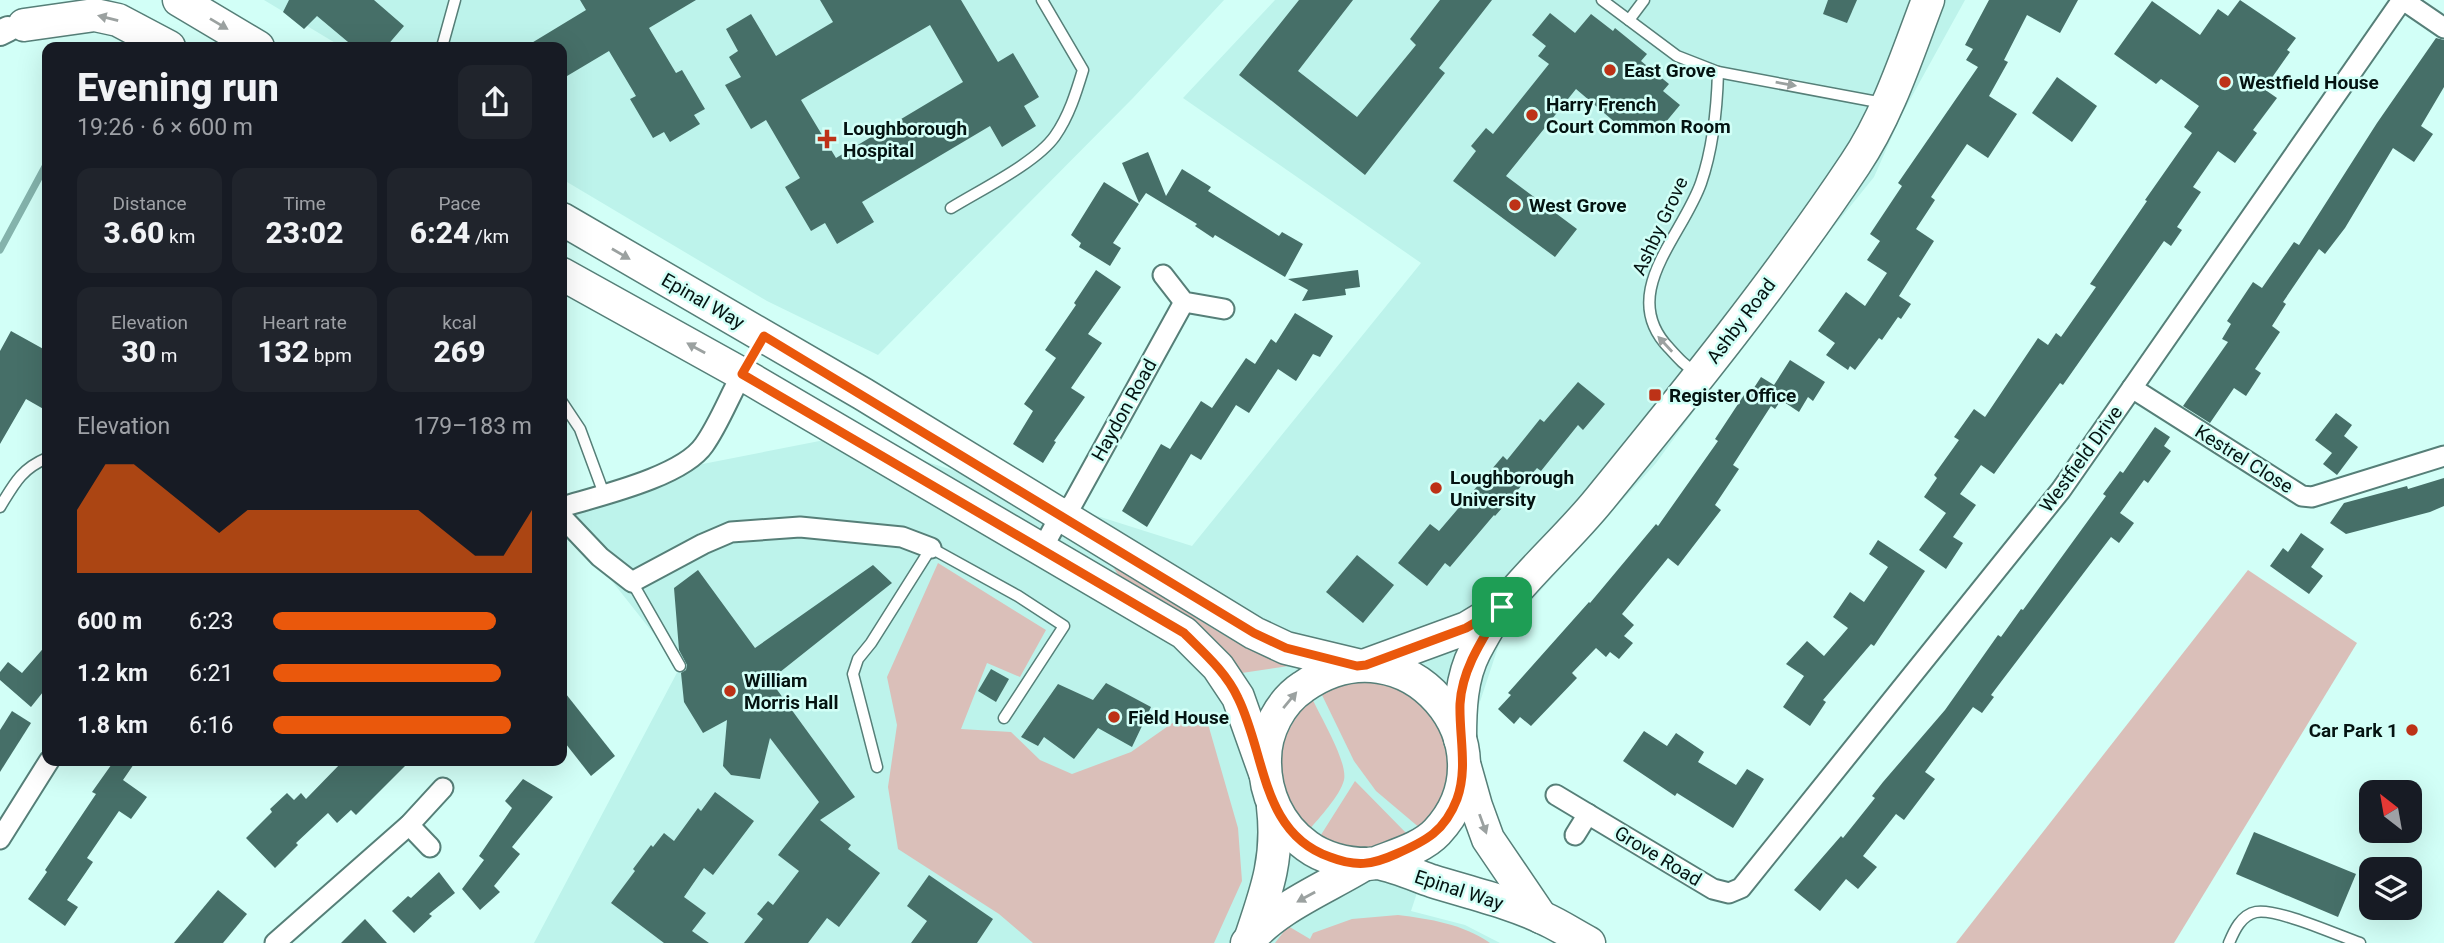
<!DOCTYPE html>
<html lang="en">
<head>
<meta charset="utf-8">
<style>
	body { margin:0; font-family:Roboto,sans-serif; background:#20242c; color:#f1f3f6; height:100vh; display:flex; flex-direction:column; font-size:26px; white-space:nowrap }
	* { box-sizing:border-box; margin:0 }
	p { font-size:23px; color:#9ea1a6 }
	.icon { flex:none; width:38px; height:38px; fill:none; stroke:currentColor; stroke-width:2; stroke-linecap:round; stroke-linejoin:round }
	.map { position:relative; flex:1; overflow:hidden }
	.drawer { position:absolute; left:42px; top:42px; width:525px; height:724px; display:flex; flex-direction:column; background:#171b24; border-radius:14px; box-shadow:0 7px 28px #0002 }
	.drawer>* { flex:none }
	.needle { width:46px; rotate:329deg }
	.buttons { position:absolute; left:2359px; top:780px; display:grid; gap:14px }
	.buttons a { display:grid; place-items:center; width:63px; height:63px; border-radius:14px; background:#171b24; box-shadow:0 7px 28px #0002; font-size:35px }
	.pin { position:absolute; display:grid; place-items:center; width:60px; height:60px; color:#fff; margin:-30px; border-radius:14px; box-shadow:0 4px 10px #0006 }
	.round { display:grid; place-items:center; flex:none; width:74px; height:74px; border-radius:14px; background:#20242c }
	.head { display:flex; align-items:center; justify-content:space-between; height:119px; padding:0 35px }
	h1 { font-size:38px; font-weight:800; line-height:52px }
	.stats { display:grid; grid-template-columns:repeat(3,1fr); gap:10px; height:119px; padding:7px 35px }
	.stats div { display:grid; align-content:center; border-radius:14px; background:#20242c; text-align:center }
	.stats b { font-size:30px; font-weight:800 }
	.stats small { font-size:19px; font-weight:400 }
	.stats p { font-size:19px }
	.chart { height:196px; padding:14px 35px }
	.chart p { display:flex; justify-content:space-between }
	.chart svg { width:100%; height:126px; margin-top:7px; fill:#ea580c; opacity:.7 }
	ul { padding:0 35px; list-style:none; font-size:23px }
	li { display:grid; grid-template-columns:112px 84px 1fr; align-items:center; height:52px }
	li i { height:18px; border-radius:9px; background:#ea580c }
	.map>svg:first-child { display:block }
	.built { fill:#bdf3eb }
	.green { fill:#dabfb9 }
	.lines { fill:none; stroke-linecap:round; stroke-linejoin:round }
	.stream { stroke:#84b3ac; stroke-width:7 }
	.building { fill:#466f68; fill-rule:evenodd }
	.service-casing { stroke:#567f78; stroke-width:13 }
	.minor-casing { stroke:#567f78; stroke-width:23 }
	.tertiary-casing { stroke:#567f78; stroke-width:28 }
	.primary-casing { stroke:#567f78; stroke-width:35 }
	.service { stroke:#fff; stroke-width:10 }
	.minor { stroke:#fff; stroke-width:19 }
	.tertiary { stroke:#fff; stroke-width:24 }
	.primary { stroke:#fff; stroke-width:32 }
	.oneway { fill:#9ba1a0 }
	.route-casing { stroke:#fff; stroke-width:14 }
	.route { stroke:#ea580c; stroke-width:9 }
	.poi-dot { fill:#bd3217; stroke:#d2fff7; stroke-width:2.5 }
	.labels { text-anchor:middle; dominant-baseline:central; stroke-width:5; stroke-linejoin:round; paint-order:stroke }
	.poi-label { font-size:19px; font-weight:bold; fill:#041311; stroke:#d2fff7; text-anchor:start }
	.street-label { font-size:19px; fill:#041311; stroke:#d2fff7 }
</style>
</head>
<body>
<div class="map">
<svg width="2444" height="943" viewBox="0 0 2444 943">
	<rect width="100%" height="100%" fill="#d2fff7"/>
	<g class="built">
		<path d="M 264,0 L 1224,0 L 1133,98 L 878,355 L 767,301 L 562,179 L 562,47 L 342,47 Z"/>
		<path d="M 1275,0 L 1965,0 L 1901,116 L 1874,177 L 1781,292 L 1656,463 L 1503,632 L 1411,911 L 1465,925 L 1500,943 L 534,943 L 680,667 L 562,518 L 672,470 L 845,436 L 1192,546 L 1421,263 L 1183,98 Z"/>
	</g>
	<g class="green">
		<path d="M 1107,557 C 1165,596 1223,642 1289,666 L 1235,674 L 1122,581 Z"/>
		<path d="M 938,563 L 1046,630 L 1020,677 L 987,663 L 961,729 L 1011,732 L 1040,760 L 1072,774 L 1131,752 L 1184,715 L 1206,717 L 1238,828 L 1242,881 L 1214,943 L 1033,943 L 999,914 L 898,849 L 888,787 L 897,725 L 887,677 Z"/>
		<path d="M 2248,570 L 2357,643 L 2174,943 L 1956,943 Z"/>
		<path d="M 1364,681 L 1389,684 L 1416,695 L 1449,735 L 1449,783 L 1437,809 L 1421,829 L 1376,791 L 1354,761 L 1321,693 L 1339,686 Z"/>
		<path d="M 1312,698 C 1320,716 1348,762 1344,780 C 1340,796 1319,818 1309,830 C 1268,785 1271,742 1312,698 Z"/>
		<path d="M 1355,781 L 1410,837 C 1369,850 1360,858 1319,838 Z"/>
		<path d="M 1398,915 C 1430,919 1463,924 1490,943 L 1275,943 L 1288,926 L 1310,939 L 1313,933 L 1352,919 Z"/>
	</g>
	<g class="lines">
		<path class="stream" d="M 0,250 L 47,163"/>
	</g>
	<g class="building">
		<path d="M 289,0 L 374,0 L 404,26 L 386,47 L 354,47 L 317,16 L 304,29 L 283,12 Z"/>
		<path d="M 580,0 L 696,0 L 649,28 L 676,73 L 682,70 L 705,109 L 694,115 L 700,124 L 670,142 L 664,132 L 653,138 L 630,99 L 636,96 L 609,51 L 562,79 L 562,47 L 525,47 L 586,10 Z"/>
		<path d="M 820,0 L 961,0 L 998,62 L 1013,53 L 1039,97 L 1024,106 L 1036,126 L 1002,147 L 990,126 L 862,202 L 874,222 L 837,244 L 825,223 L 811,231 L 785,187 L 800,178 L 766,120 L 751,129 L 725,85 L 741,77 L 729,57 L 738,51 L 726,29 L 751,14 L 776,56 L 833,22 ZM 930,25 L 963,82 L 836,158 L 801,100 Z"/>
		<path d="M 1299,0 L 1353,0 L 1298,71 L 1357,117 L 1416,45 L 1410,39 L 1440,0 L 1492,0 L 1439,68 L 1445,73 L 1365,175 L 1239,75 Z"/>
		<path d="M 1828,0 L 1857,0 L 1847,23 L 1823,14 Z"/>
		<path d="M 1989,0 L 2078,0 L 2060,33 L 2027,15 L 2004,60 L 2008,62 L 1989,96 L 2017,114 L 1988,158 L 1967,144 L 1931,197 L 1935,200 L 1916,229 L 1934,241 L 1899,296 L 1911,304 L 1901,319 L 1898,317 L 1882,340 L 1879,338 L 1855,370 L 1850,366 L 1848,370 L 1826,355 L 1835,343 L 1818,331 L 1846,292 L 1865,306 L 1887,273 L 1867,260 L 1880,241 L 1870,234 L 1902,186 L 1898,183 L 1978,67 L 1966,60 L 1973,49 L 1965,45 Z"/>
		<path d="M 2240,0 L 2296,38 L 2287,50 L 2290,52 L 2264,89 L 2277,98 L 2253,130 L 2257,133 L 2235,163 L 2218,151 L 2193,187 L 2201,192 L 2177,227 L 2182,230 L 2171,246 L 2164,241 L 2063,385 L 2060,383 L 1994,474 L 1981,465 L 1960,494 L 1976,505 L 1953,537 L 1963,543 L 1946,569 L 1919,550 L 1946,513 L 1924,497 L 1937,478 L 1934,475 L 1959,440 L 1954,437 L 1974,409 L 1985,417 L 2038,338 L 2048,345 L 2056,333 L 2061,337 L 2096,287 L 2090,284 L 2147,201 L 2145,200 L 2192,133 L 2184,127 L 2199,106 L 2161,79 L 2156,84 L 2114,54 L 2152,1 L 2200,35 L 2218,9 L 2228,16 Z"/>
		<path d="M 1550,13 L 1575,33 L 1591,14 L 1613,31 L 1615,28 L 1647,54 L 1641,61 L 1669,84 L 1663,91 L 1680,105 L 1655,135 L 1645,127 L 1638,135 L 1620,120 L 1617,124 L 1576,89 L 1506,176 L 1577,229 L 1555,257 L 1453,181 L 1476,151 L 1471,146 L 1486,128 L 1493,134 L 1549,64 L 1538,56 L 1546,46 L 1532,35 Z"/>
		<path d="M 2436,38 L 2444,40 L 2444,87 L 2421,126 L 2433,134 L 2414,162 L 2393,148 L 2345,228 L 2325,254 L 2319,249 L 2283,302 L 2286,304 L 2272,326 L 2280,332 L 2255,369 L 2261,373 L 2246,396 L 2234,388 L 2210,423 L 2183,406 L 2228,342 L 2222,339 L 2231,324 L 2227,321 L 2253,282 L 2262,288 L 2294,242 L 2299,245 L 2377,123 Z"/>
		<path d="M 2057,77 L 2097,106 L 2072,142 L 2032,113 Z"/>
		<path d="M 1148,152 L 1166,196 L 1182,169 L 1211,187 L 1208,191 L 1279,236 L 1282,232 L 1303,244 L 1285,277 L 1215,235 L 1213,238 L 1195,226 L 1197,224 L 1146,193 L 1139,203 L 1122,163 Z"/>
		<path d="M 1104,182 L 1139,204 L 1113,243 L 1121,248 L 1110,266 L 1079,247 L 1081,243 L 1071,235 Z"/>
		<path d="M 1096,270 L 1121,287 L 1088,334 L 1102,343 L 1071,388 L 1085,397 L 1054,441 L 1056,442 L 1043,463 L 1013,444 L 1033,411 L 1024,404 L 1056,358 L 1045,350 L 1076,305 L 1074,303 Z"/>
		<path d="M 1358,270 L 1360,287 L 1345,289 L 1346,295 L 1302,301 L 1308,290 L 1288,279 Z"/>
		<path d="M 1295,313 L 1333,336 L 1320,357 L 1313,354 L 1296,381 L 1278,369 L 1249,413 L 1236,405 L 1201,460 L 1191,454 L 1147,527 L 1122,511 L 1161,444 L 1170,449 L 1201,401 L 1212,408 L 1246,358 L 1255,364 L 1271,339 L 1276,343 Z"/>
		<path d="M 11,331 L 47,351 L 47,411 L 26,399 L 0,444 L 0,351 Z"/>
		<path d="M 1790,360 L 1825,382 L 1813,401 L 1808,397 L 1799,412 L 1781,400 L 1775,409 L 1771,406 L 1733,465 L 1739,469 L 1715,505 L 1721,510 L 1678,566 L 1668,558 L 1622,614 L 1634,625 L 1624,636 L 1633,643 L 1619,659 L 1610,652 L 1606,657 L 1596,648 L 1572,673 L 1577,678 L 1531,726 L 1520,717 L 1514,724 L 1498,709 L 1511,695 L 1508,693 L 1589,602 L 1590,603 L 1656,524 L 1658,526 L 1718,441 L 1715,439 L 1744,395 L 1748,397 L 1761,377 L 1774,385 Z"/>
		<path d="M 1578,382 L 1605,404 L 1583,430 L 1578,425 L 1541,471 L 1537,468 L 1495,516 L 1494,515 L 1450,567 L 1445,563 L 1427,586 L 1398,563 L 1430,524 L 1439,531 L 1503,456 L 1507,460 L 1540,419 L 1544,422 Z"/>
		<path d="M 2336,413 L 2352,425 L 2344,436 L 2358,447 L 2337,475 L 2323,464 L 2332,453 L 2315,440 Z"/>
		<path d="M 2155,427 L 2170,437 L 2164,446 L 2171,451 L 2148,483 L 2144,480 L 2120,513 L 2134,523 L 2119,543 L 2111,537 L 1991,695 L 1994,697 L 1982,713 L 1973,707 L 1925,772 L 1935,779 L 1904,820 L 1896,814 L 1863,856 L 1877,867 L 1858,889 L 1846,879 L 1820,911 L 1794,890 L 1841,836 L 1843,838 L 1875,798 L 1872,796 L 1883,782 L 1945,710 L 1998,635 L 2001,637 L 2021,609 L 2023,610 L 2106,496 L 2103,494 L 2120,471 L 2123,473 Z"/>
		<path d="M 2444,478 L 2444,506 L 2430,512 L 2346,534 L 2330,523 L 2344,503 L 2407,486 L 2408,489 Z"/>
		<path d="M 2301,533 L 2324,549 L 2311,567 L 2323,576 L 2309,594 L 2270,566 L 2283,548 L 2288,552 Z"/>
		<path d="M 1878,540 L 1925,571 L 1874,646 L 1871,644 L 1823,700 L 1826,702 L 1810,726 L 1783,707 L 1804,676 L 1786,664 L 1807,641 L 1824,656 L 1848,628 L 1833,617 L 1850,592 L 1864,602 L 1888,567 L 1869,554 Z"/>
		<path d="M 1357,555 L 1394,585 L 1363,623 L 1326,592 Z"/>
		<path d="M 873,565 L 892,583 L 770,680 L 855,797 L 820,820 L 851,845 L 848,849 L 880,873 L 839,927 L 827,918 L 808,943 L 744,943 L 763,919 L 757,914 L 768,901 L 773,905 L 799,871 L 778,855 L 819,802 L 770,738 L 760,779 L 731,775 L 723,766 L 727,720 L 703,733 L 684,702 L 681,673 L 686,670 L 687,665 L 679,650 L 674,588 L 698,570 L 755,648 Z"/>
		<path d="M 47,644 L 47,687 L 31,707 L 0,680 L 0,672 L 8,662 L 22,673 Z"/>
		<path d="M 991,669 L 1009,679 L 996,702 L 978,691 Z"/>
		<path d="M 1106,683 L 1151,707 L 1132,747 L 1098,728 L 1074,759 L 1044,737 L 1038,746 L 1021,737 L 1058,684 L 1093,700 Z"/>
		<path d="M 562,689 L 615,756 L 591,776 L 562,739 Z"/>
		<path d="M 12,711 L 31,723 L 0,772 L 0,730 Z"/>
		<path d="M 1644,731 L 1667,746 L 1676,733 L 1704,752 L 1698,762 L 1736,785 L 1747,769 L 1764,779 L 1733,828 L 1677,793 L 1675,796 L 1623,761 Z"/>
		<path d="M 114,761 L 136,761 L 123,780 L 147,797 L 131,819 L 119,811 L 87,858 L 93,862 L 67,900 L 78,907 L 65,926 L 28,899 L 47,872 L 45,870 L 96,794 L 92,792 Z"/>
		<path d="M 343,761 L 410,761 L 356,815 L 351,810 L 337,823 L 328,813 L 296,843 L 298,845 L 275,868 L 246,838 L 272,812 L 270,809 L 287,793 L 294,800 L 301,793 L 306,799 Z"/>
		<path d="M 523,779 L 553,797 L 512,847 L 520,854 L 494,886 L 500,892 L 480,910 L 462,889 L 484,860 L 479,856 L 512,808 L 505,801 Z"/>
		<path d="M 715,792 L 754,821 L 713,875 L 704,868 L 684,897 L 706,913 L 692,931 L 709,943 L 664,943 L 611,903 L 635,871 L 633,869 L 651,845 L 653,847 L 664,833 L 674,841 L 698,808 L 701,811 Z"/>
		<path d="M 2254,832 L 2356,874 L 2338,917 L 2236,874 Z"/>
		<path d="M 439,872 L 455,893 L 429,914 L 432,916 L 414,933 L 392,911 L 408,896 L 411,898 Z"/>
		<path d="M 929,875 L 993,919 L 977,943 L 911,943 L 927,921 L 907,906 Z"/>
		<path d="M 218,890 L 247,914 L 223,943 L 174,943 Z"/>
		<path d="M 365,919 L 387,943 L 341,943 Z"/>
	</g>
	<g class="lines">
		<defs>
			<g id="service">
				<path d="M 1602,0 L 1677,56 L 1718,72 L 1883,103"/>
				<path d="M 1629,20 L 1644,0"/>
				<path d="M 442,47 L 455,0"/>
				<path d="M 951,208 C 980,190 1036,163 1055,136 C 1069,116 1076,93 1083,70 L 1042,0"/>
				<path d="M 1697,373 C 1686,367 1678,358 1669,348 C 1617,294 1682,237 1701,183 C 1713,148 1717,109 1718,72"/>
				<path d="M 562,402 L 580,429 L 604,494"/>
				<path d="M 0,507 C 14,484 21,469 47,458"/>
				<path d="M 632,582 L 680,666"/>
				<path d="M 877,767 L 853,674 L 858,659 L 871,643 L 931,548 L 1018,596 L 1064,626 L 1004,718"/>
				<path d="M 2229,943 C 2234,931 2241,915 2256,912 C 2277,908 2337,935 2360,943"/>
			</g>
			<g id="minor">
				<path d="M 2403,0 L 2444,28"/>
				<path d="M 1163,275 L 1184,302 L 1224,309"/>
				<path d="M 2132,388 L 2302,496 L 2312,497 L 2444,456"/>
				<path d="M 562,507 C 598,496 682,477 704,445 C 719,424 729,397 742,374"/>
				<path d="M 562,517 L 600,557 L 632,582 L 703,544 L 731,532 L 800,527 L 902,537 L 931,548"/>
				<path d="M 1041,551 L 1060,516 L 1073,503 L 1184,302"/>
				<path d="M 1556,795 L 1713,889 L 1729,893 L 1741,888 L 2061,490 L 2402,0"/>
				<path d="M 409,825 L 430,847"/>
				<path d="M 1575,835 L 1588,814"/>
				<path d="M 0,839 L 49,761"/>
				<path d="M 275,943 L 409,825 L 443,788"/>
			</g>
			<path id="tertiary" d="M 0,33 L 8,29"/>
			<g id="primary">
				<path d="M 179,0 L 258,47"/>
				<path d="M 24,25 L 95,15 L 118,20 L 169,47"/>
				<path d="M 562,219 L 863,394 L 1254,633 L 1286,648 L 1357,665"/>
				<path d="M 562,274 L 742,374 L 1184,633 L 1218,667 L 1238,697 L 1265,773"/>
				<path d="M 1366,665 L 1467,628 L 1500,608"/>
				<path d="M 1460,739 C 1460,709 1461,678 1475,651 C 1483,636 1492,619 1503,606 C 1532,569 1569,537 1599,500 C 1688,391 1777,281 1855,164 C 1888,115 1907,55 1928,0"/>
				<path d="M 1465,767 L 1476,806 L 1488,839 L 1541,917"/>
				<path d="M 1376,863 C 1396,855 1422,848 1437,832 C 1516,747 1407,614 1303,687 C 1280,702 1265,732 1265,759 C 1264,793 1279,826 1307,846 C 1323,858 1346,864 1367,864 C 1369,864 1375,863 1377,863 C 1395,866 1415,875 1432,881 C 1467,892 1510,902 1543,918 C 1559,925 1574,935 1589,943"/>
				<path d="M 1251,937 C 1267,890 1279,857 1273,807"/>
				<path d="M 1247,943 C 1274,908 1328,887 1365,864"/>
			</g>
		</defs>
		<use href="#service" class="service-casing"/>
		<use href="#minor" class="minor-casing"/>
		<use href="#tertiary" class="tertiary-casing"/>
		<use href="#primary" class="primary-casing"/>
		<use href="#service" class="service"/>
		<use href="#minor" class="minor"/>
		<use href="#tertiary" class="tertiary"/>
		<use href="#primary" class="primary"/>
	</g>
	<defs><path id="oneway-solid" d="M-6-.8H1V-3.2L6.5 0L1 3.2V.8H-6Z" transform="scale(1.75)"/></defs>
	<g class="oneway">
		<use href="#oneway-solid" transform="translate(108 18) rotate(-166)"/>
		<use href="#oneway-solid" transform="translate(219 24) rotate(31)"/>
		<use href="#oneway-solid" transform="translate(1786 84) rotate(10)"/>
		<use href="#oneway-solid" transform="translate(621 254) rotate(30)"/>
		<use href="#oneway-solid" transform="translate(1665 344) rotate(-133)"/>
		<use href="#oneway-solid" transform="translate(696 348) rotate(-151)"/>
		<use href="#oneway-solid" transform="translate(1290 700) rotate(-50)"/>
		<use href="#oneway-solid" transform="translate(1483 824) rotate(70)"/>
		<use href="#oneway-solid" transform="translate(1306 897) rotate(151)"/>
	</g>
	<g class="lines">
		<defs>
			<path id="route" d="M 764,336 L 1254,633 L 1286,648 L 1357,666 L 1366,665 L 1466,628 L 1502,607 C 1484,637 1462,668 1460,704 C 1459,736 1468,769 1457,799 C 1445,831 1426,841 1396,854 C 1372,865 1356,867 1330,857 C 1261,833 1266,755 1238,698 C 1226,672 1204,653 1184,633 L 742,374 Z"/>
		</defs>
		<use href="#route" class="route-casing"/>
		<use href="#route" class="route"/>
	</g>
	<g class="poi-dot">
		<circle cx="1610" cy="70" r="7"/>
		<circle cx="2225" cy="82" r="7"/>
		<circle cx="1532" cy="115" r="7"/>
		<path d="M823.5 128.5h7v7h7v7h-7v7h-7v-7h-7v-7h7z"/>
		<circle cx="1515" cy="205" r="7"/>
		<rect x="1648" y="388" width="14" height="14" rx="3.5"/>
		<circle cx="1436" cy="488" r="7"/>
		<circle cx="730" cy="691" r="7"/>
		<circle cx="1114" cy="717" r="7"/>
		<circle cx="2412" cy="730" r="7"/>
	</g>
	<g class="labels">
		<g class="poi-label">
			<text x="1624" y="70">East Grove</text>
			<text x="2239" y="82">Westfield House</text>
			<text x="1546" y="104">Harry French<tspan x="1546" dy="22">Court Common Room</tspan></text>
			<text x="843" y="128">Loughborough<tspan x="843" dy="22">Hospital</tspan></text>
			<text x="1529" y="205">West Grove</text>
			<text x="1669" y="395">Register Office</text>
			<text x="1450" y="477">Loughborough<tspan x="1450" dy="22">University</tspan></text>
			<text x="744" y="680">William<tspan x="744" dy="22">Morris Hall</tspan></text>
			<text x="1128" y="717">Field House</text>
			<text x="2398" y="730" text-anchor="end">Car Park 1</text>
		</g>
		<g class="street-label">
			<text transform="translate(1660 226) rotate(-65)">Ashby Grove</text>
			<text transform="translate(703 301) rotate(30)">Epinal Way</text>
			<text transform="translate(1741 321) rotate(-53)">Ashby Road</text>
			<text transform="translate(1124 410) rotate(-61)">Haydon Road</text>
			<text transform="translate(2081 459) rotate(-54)">Westfield Drive</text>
			<text transform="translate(2244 459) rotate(32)">Kestrel Close</text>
			<text transform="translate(1658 856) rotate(31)">Grove Road</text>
			<text transform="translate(1459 890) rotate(18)">Epinal Way</text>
		</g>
	</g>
</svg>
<div class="buttons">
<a><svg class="needle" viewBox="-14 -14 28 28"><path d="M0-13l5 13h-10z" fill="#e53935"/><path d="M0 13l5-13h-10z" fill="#9ea1a6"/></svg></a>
<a><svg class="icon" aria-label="layers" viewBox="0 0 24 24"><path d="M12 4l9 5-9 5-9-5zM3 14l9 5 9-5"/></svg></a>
</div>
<div class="pin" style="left:1502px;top:607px;background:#1e9e55"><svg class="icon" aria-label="arrive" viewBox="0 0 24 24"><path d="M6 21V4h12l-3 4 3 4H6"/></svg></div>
<section class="drawer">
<div class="head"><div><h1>Evening run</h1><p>19:26 · 6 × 600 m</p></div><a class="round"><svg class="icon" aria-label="share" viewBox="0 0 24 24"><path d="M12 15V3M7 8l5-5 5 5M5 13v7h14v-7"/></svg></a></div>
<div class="stats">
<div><p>Distance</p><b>3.60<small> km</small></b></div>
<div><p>Time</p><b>23:02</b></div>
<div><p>Pace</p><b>6:24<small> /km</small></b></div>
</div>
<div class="stats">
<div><p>Elevation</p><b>30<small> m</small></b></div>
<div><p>Heart rate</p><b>132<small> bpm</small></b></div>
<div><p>kcal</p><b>269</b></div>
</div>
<div class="chart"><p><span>Elevation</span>179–183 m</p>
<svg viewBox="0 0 160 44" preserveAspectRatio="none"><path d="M0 44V22L10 6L20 6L30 14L40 22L50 30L60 22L70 22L80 22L90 22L100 22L110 22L120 22L130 30L140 38L150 38L160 22V44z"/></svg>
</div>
<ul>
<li><b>600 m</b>6:23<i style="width:86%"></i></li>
<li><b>1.2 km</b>6:21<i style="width:88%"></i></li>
<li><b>1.8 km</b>6:16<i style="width:92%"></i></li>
</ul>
</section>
</div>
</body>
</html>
